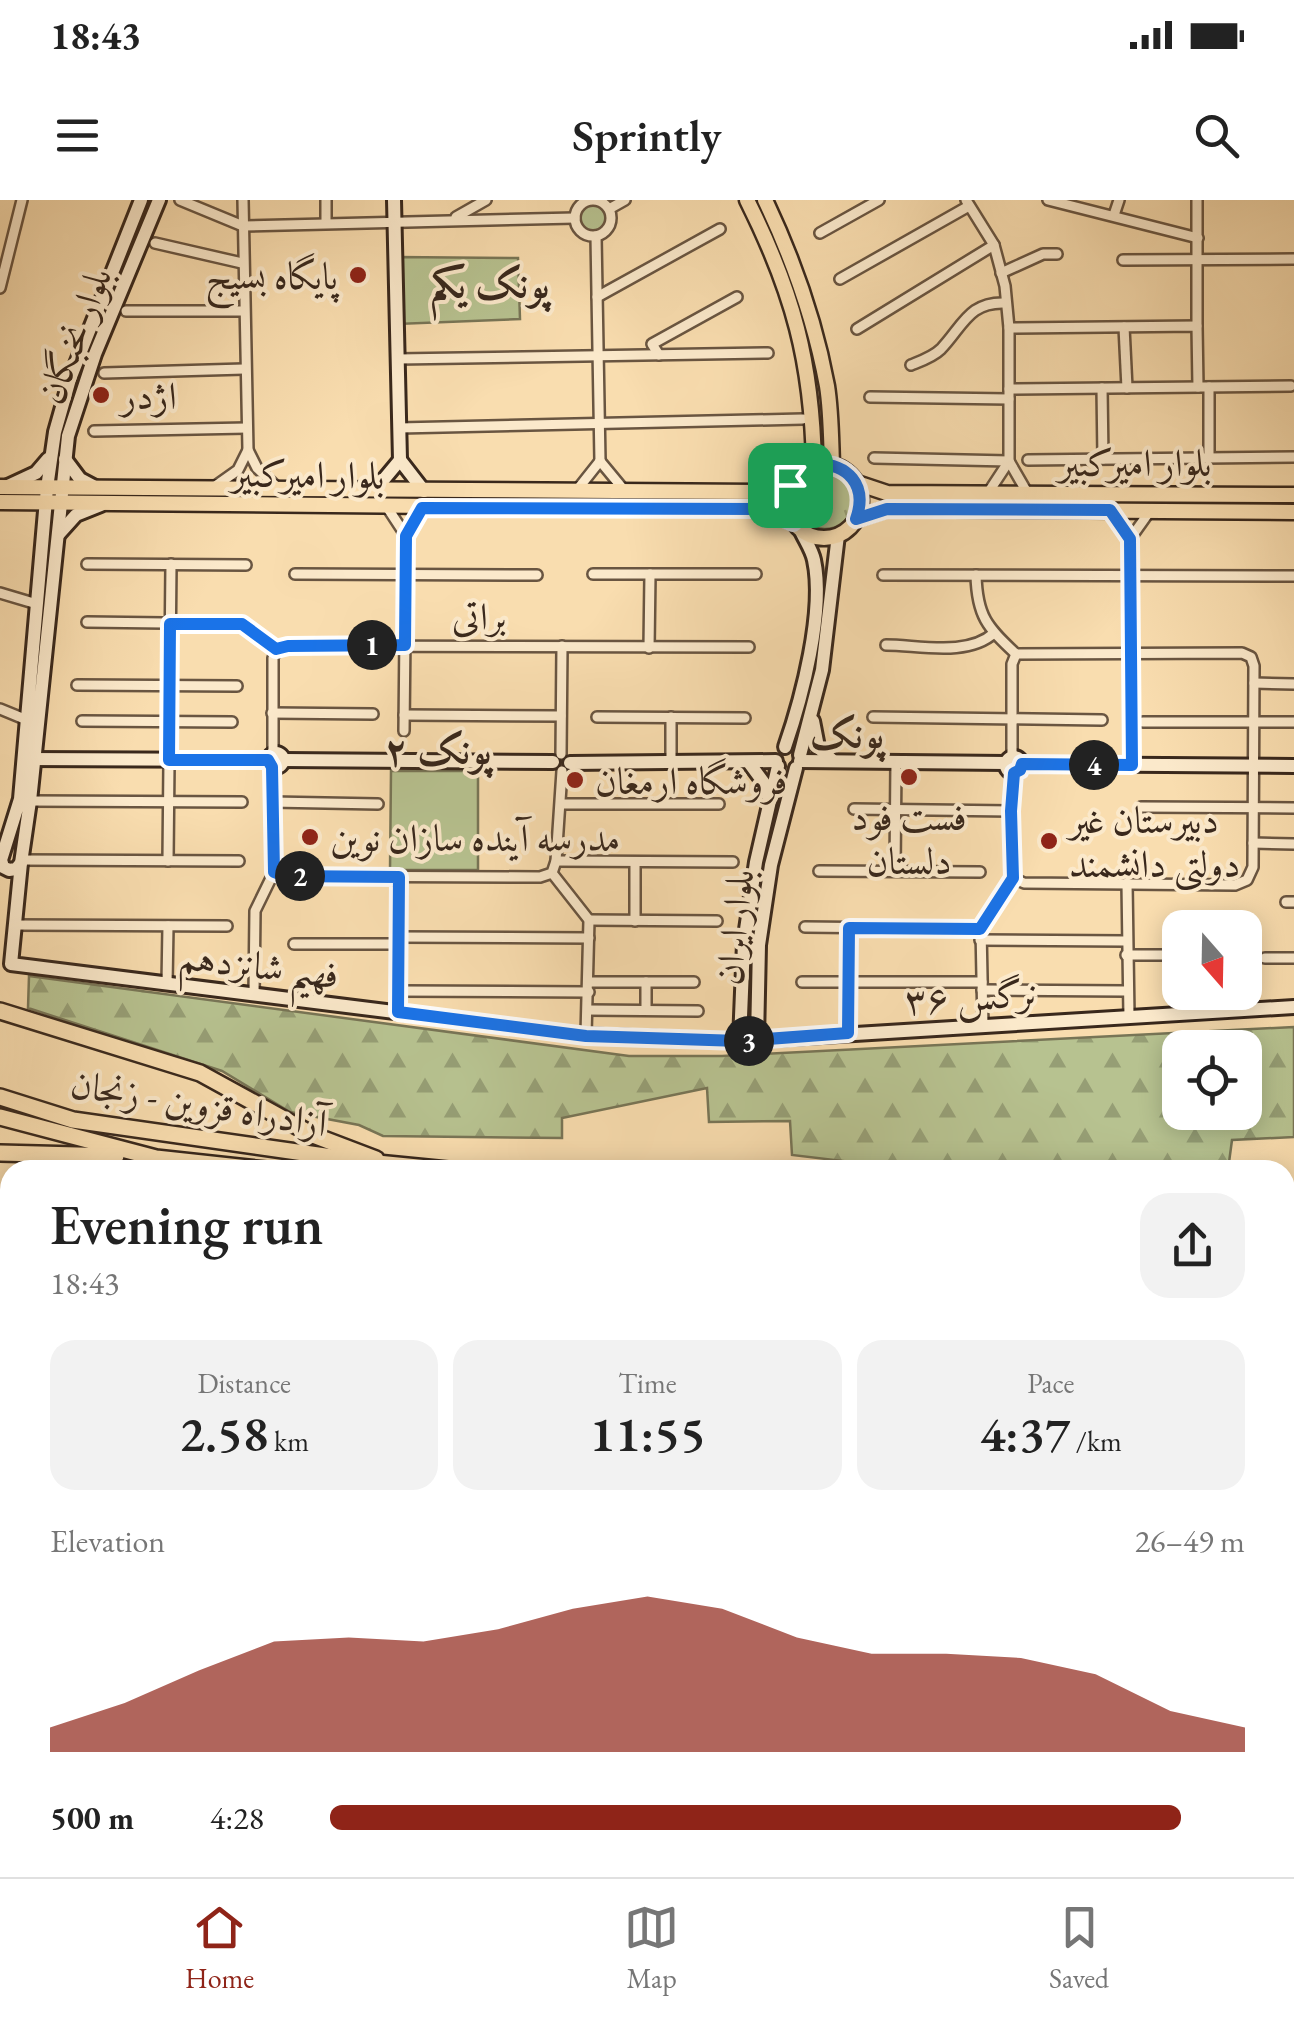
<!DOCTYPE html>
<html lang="en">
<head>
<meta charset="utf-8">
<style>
	body { margin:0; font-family:"EB Garamond",Amiri,serif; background:#f2f2f2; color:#222; height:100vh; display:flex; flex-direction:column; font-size:38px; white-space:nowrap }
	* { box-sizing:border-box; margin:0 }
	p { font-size:32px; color:#767676 }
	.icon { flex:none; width:55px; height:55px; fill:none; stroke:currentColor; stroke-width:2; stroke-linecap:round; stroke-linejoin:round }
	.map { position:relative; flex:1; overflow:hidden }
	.panel { position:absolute; left:0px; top:960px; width:1295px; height:718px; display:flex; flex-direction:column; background:#fff; border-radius:30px 30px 0 0; box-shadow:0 5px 25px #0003 }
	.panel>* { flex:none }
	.needle { width:65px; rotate:160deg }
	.controls { position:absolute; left:1162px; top:710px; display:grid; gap:20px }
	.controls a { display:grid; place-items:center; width:100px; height:100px; border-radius:20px; background:#fff; box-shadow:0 5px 25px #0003; font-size:50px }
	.pin { position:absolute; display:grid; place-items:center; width:85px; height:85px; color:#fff; margin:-42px; border-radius:20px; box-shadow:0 5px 15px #0006 }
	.km { position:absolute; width:50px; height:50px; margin:-25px; border-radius:50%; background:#222; color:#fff; font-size:28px; line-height:50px; text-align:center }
	.round { display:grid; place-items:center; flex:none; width:105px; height:105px; border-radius:30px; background:#f2f2f2 }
	.summary { display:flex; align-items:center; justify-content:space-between; height:170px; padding:0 50px }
	h1 { font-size:55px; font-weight:600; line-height:75px }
	.metrics { display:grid; grid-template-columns:repeat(3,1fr); gap:15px; height:170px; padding:10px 50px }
	.metrics div { display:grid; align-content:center; border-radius:25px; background:#f2f2f2; text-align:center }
	.metrics b { font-size:50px; font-weight:600 }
	.metrics small { font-size:28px; font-weight:400 }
	.metrics p { font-size:28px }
	.chart { height:280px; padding:20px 50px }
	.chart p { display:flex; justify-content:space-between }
	.chart svg { width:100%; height:180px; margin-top:10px; fill:#8f2418; opacity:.7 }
	ul { padding:0 50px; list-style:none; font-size:32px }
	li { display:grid; grid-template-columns:160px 120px 1fr; align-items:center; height:75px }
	li i { height:25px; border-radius:12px; background:#8f2418 }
	.status { display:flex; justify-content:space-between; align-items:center; height:70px; padding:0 50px; background:#fff; direction:ltr }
	.status svg { height:28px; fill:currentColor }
	header { display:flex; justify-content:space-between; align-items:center; height:130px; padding:0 50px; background:#fff; font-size:45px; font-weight:600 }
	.dock { display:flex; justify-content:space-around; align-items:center; height:140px; border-top:2px solid #e0e0e0; background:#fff; font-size:28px; color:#767676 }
	.dock a { display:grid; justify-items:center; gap:5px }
	.dock .active { color:#8f2418 }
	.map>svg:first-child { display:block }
	.grass { fill:url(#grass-tufts); stroke:#787556; stroke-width:2.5 }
	.forest { fill:url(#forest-firs); stroke:#787556; stroke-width:2.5; fill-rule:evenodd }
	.park { fill:#b7c290; stroke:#787556; stroke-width:2.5 }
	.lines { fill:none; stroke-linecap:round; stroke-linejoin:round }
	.street-casing { stroke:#695541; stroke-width:14 }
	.secondary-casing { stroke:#39281c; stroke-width:18 }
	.primary-casing { stroke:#39281c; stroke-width:19 }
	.highway-casing { stroke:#39281c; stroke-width:20 }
	.street { stroke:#fbe9cb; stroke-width:9 }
	.secondary { stroke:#fbe9cb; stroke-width:12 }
	.primary { stroke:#f9ddaf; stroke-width:14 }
	.highway { stroke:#f9ddaf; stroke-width:15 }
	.route-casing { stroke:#fff; stroke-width:20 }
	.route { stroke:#1a73e8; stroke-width:12 }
	.poi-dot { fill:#8f2418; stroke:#fbe9cb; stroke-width:4 }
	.labels { text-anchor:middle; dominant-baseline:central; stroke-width:8; stroke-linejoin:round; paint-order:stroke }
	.poi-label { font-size:38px; fill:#39281c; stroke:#fbe9cb; text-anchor:start }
	.street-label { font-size:38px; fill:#39281c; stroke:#fbe9cb }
	.neighbourhood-label { font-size:40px; font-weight:bold; fill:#39281c; stroke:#fbe9cb }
</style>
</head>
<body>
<div class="status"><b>18:43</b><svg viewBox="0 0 49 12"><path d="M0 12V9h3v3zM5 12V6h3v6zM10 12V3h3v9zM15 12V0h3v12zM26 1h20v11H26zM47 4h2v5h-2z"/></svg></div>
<header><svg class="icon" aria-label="menu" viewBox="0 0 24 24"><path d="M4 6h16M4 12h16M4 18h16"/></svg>Sprintly<svg class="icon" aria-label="search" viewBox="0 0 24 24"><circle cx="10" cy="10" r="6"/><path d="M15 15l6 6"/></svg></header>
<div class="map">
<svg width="1294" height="1677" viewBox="0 0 1294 1677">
	<defs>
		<pattern id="grass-tufts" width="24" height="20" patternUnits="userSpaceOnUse" patternTransform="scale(2.5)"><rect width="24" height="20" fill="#b7c290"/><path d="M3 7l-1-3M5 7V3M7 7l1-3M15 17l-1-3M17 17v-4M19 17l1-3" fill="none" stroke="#969e75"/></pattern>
		<pattern id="forest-firs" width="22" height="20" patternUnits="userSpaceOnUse" patternTransform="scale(2.5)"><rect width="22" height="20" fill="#b7c290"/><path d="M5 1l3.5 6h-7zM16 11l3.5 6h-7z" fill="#969e75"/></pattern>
	</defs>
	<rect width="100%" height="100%" fill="#f9ddaf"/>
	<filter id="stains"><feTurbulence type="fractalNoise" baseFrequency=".002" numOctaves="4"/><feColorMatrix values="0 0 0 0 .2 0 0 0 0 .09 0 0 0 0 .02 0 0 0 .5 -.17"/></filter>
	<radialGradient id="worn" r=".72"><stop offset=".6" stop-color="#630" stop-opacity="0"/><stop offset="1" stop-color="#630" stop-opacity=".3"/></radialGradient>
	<g class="grass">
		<circle cx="593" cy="18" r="18"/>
		<circle cx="825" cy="301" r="28"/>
	</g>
	<path class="forest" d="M 29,776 L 629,856 L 722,856 L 1294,827 L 1294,937 L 1232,940 L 1228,970 L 901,968 L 792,955 L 790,921 L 709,922 L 707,888 L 562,918 L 562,938 L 383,936 L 359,925 L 290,912 L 222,871 L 28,808 ZM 1180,848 L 1245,848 L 1245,912 L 1180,912 Z"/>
	<g class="park">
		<path d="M 396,57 L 518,58 L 520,119 L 397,124 Z"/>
		<path d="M 391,571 L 478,571 L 478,670 L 390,670 Z"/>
		<path d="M 0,1204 L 10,1205 L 10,1357 L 0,1356 Z"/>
	</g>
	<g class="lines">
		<defs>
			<g id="street">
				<path d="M 180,0 L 243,26 L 575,18"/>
				<path d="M 243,0 L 248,250 L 257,268 L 280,290"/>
				<path d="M 966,0 L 994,45 L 1005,86 L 1009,128 L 1009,261 L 1028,294"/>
				<path d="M 1048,0 L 1198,38"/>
				<path d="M 1197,0 L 1197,126"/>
				<circle cx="593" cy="18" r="18"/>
				<path d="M 609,9 L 625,0"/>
				<path d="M 1114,15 L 1119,0"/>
				<path d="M 456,17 L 486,0"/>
				<path d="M 326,23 L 326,0"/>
				<path d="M 820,33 L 879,0"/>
				<path d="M 596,36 L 600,261"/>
				<path d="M 155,43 L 242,63"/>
				<path d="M 1123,60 L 1294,59"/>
				<path d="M 1001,73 L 1043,54 L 1057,54"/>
				<path d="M 840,79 L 969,6"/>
				<path d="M 0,88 L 22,0"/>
				<path d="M 597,97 L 720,29"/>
				<path d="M 126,111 L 243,111"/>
				<path d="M 1124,127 L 1127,188"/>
				<path d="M 1009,128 L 1197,126 L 1198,187"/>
				<path d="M 857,129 L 994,45"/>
				<path d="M 659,155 L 652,144 L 737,97"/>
				<path d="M 398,159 L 768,153"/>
				<path d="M 911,165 C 921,161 933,157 941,149 C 963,126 969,101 1006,103"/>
				<path d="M 104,173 L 244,169"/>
				<path d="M 1209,187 L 1209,258"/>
				<path d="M 1102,188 L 1103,259"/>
				<path d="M 1009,189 L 1291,186"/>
				<path d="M 870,197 L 1009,199"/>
				<path d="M 399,228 L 803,219"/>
				<path d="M 94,231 L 247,228"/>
				<path d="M 874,258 L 1009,261"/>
				<path d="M 1028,260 L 1294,257"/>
				<path d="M 600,261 L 624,290"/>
				<path d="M 214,287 L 238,270 L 248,250"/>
				<path d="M 577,290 L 600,261"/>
				<path d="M 988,293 L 1009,261"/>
				<path d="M 387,307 L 406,336"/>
				<path d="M 1110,310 L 1130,339 L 1132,565"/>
				<path d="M 1130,339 L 1150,311"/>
				<path d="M 87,364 L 246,365"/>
				<path d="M 295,374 L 537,375"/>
				<path d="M 593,374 L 756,374"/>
				<path d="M 883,375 L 1294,376"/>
				<path d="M 976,375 C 977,416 987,427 1016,454"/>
				<path d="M 0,393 L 37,404"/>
				<path d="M 87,422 L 242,424 L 277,449"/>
				<path d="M 886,445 C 918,445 968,457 994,433"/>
				<path d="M 649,448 L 650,374"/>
				<path d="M 277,449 L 288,446 L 749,447"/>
				<path d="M 1254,483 L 1294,484"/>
				<path d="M 77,485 L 237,486"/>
				<path d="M 0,509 L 27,520"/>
				<path d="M 272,513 L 373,514"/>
				<path d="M 404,515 L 561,516"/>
				<path d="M 597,517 L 745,518"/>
				<path d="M 873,517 L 1102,520"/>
				<path d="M 82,521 L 232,522"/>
				<path d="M 1143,522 L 1294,522"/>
				<path d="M 404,531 L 406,336 L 421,307"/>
				<path d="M 273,554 L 273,458 L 277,449"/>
				<path d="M 561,554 L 562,446"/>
				<path d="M 1012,557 L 1012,464 L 1016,454"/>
				<path d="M 671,563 L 671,517"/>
				<path d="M 30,601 L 242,602"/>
				<path d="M 272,602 L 378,604"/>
				<path d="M 561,604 L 719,604"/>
				<path d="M 1141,607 L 1294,608"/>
				<path d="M 854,609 L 1011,611"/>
				<path d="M 1253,643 L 1294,644"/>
				<path d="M 21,660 L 239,661"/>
				<path d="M 168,661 L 171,364"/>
				<path d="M 556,661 L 733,662"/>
				<path d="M 635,662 L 635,721"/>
				<path d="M 819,671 L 980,672"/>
				<path d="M 895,671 L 896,562"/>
				<path d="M 274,672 L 284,676 L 540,677 L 552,673 L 556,661 L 562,571"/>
				<path d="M 552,673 L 589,720 L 586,835"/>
				<path d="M 1013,678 L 1024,683 L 1235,685 L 1247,680 L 1253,667 L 1254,466 L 1251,457 L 1242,453 L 1016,454"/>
				<path d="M 1127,683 L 1129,817"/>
				<path d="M 1286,702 L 1294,702"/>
				<path d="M 589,720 L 717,721"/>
				<path d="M 15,725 L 227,726"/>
				<path d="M 805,727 L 981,729"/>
				<path d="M 398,737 L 589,738"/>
				<path d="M 980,740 L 1126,741"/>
				<path d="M 294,744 L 398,744"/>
				<path d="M 1126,755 L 1180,755"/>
				<path d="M 1265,758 L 1294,758"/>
				<path d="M 589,782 L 694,782"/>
				<path d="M 802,782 L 982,782"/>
				<path d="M 167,784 L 168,726"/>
				<path d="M 982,790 L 1126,791"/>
				<path d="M 399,791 L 589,792"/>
				<path d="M 254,794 L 255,711 L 274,672 L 273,567"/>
				<path d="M 588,810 L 698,811"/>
				<path d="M 646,810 L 646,782"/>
				<path d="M 398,812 L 399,677"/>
				<path d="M 983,826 L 981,729 L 1013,678 L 1014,573"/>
				<path d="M 848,833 L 849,728"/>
				<path d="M 0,1126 L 10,1128"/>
				<path d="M 0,1197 L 10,1198"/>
				<path d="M 0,1362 L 10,1363"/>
				<path d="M 0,1465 L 10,1466"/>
			</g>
			<g id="secondary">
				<path d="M 141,0 L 70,179 L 55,232 L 47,288 L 20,599 L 1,660 L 3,667 L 9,670 L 16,669 L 21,663 L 30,601 L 68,236 L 95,154 L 159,0"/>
				<path d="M 394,0 L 400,260"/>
				<path d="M 65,259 L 80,279 L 97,288"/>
				<path d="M 400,260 L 424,291"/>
				<path d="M 8,286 L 36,273 L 48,259"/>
				<path d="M 375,290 L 400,260"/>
				<path d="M 58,335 L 76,315 L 101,305"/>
				<path d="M 813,521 L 818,547 L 833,561"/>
				<path d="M 785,547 C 802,498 825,411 814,360 C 812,350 805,340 801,331"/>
				<circle cx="276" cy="560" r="7"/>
				<path d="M 800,555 L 822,470 L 838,335"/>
				<circle cx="1014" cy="565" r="8"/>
				<path d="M 26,559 L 268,560"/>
				<path d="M 283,560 L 553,562"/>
				<path d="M 800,561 L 1006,563"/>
				<path d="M 570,563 L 776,561"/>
				<path d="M 750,564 L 764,583 L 769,600"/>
				<path d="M 1022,564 L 1294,566"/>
				<path d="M 778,566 L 756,662 L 744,743 L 740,841 L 1294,807"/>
				<path d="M 21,663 L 11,764 L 578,835 L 740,841"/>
				<path d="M 757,840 L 759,745 L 771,665 L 796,568"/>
				<path d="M 0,1490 L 10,1491"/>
			</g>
			<g id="primary">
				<path d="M 747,0 C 793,92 812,162 814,265"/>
				<path d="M 765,0 C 793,59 815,121 827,186 C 831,211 831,238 832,264"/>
				<circle cx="824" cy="301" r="37"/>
				<path d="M 857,283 L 887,293 L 1294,295"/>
				<path d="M 0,287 L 760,292 L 790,285"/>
				<path d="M 0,302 L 762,309 L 793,322"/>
				<path d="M 856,319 L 887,309 L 1294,312"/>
			</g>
			<g id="highway">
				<path d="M 0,811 L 200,873 L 313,935 L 376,959"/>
				<path d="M 0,897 L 73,920 L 367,962 L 448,970"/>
				<path d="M 0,917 L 156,958 L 266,970"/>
				<path d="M 0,953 L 116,956"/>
				<path d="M 1285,1003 L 1294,1002"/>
				<path d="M 1285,1021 L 1294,1021"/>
			</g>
		</defs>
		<use href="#street" class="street-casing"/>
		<use href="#secondary" class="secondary-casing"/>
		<use href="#primary" class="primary-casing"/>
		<use href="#highway" class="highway-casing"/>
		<use href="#street" class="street"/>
		<use href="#secondary" class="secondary"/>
		<use href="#primary" class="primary"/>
		<use href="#highway" class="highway"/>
	</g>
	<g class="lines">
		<defs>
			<path id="route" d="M 814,264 C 848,263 868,285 856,319 L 887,309 L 1110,310 L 1130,339 L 1132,565 L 1022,564 L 1020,570 L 1014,573 L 1011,611 L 1013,678 L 980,729 L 849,728 L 848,833 L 740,841 L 586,836 L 398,812 L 399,677 L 284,676 L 274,672 L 272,567 L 268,560 L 169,560 L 170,424 L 242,424 L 276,449 L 288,446 L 405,445 L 406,336 L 422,308 L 762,309 L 793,322 C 781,297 788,276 814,264 Z"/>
		</defs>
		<use href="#route" class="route-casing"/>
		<use href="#route" class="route"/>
	</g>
	<g class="poi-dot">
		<circle cx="358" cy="75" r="10"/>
		<circle cx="101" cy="195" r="10"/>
		<circle cx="909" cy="577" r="10"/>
		<circle cx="575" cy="580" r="10"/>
		<circle cx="310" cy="637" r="10"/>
		<circle cx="1049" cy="641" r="10"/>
	</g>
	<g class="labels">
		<g class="poi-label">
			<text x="338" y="75" text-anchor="end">پایگاه بسیج</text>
			<text x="121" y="195">اژدر</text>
			<text x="595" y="580">فروشگاه ارمغان</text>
			<text x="909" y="616" text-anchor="middle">فست فود<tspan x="909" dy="44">دلستان</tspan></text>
			<text x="1069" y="619">دبیرستان غیر<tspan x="1069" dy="44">دولتی دانشمند</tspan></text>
			<text x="330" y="637">مدرسه آینده سازان نوین</text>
		</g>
		<g class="street-label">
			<text transform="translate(74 135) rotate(-69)">بلوار نخبگان</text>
			<text x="1135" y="262">بلوار امیرکبیر</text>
			<text transform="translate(308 274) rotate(1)">بلوار امیرکبیر</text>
			<text transform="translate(479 416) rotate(1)">براتی</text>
			<text transform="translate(734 727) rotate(-84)">بلوار ایران</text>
			<text transform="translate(259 765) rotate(7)">فهیم شانزدهم</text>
			<text transform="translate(971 796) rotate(-3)">نرگس ۳۶</text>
			<text transform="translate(199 903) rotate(9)">آزادراه قزوین - زنجان</text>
		</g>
		<g class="neighbourhood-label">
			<text x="490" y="83">پونک یکم</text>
			<text x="847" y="533">پونک</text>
			<text x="438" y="549">پونک ۲</text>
		</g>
	</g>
	<rect width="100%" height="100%" filter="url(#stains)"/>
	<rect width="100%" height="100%" fill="url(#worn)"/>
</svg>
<div class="controls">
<a><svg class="needle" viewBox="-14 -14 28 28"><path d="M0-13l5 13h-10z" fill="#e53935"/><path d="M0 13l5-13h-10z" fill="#767676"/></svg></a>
<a><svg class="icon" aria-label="locate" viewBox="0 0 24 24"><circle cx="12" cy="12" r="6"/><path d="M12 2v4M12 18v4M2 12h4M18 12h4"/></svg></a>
</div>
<div class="pin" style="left:790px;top:285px;background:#1e9e55"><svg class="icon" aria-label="arrive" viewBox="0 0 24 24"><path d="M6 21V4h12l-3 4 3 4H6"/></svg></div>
<b class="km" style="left:372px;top:445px">1</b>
<b class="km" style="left:300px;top:676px">2</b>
<b class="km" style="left:749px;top:841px">3</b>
<b class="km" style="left:1094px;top:565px">4</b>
<section class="panel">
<div class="summary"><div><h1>Evening run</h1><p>18:43</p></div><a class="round"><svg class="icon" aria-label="share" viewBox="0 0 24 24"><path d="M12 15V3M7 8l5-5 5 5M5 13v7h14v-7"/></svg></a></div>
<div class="metrics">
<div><p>Distance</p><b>2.58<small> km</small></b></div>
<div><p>Time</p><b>11:55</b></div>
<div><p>Pace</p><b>4:37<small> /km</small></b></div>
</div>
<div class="chart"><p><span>Elevation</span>26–49 m</p>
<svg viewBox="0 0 160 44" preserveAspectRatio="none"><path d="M0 44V38L10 32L20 24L30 17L40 16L50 17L60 14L70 9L80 6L90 9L100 16L110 20L120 20L130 21L140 25L150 34L160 38V44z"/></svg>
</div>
<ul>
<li><b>500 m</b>4:28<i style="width:93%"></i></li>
</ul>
</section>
</div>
<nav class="dock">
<a class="active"><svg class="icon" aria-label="home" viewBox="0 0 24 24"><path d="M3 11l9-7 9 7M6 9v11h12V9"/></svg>Home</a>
<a><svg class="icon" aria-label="map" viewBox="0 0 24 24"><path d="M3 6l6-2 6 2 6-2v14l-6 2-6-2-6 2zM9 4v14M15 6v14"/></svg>Map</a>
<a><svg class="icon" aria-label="saved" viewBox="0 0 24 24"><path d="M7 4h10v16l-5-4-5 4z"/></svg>Saved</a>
</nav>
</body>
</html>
